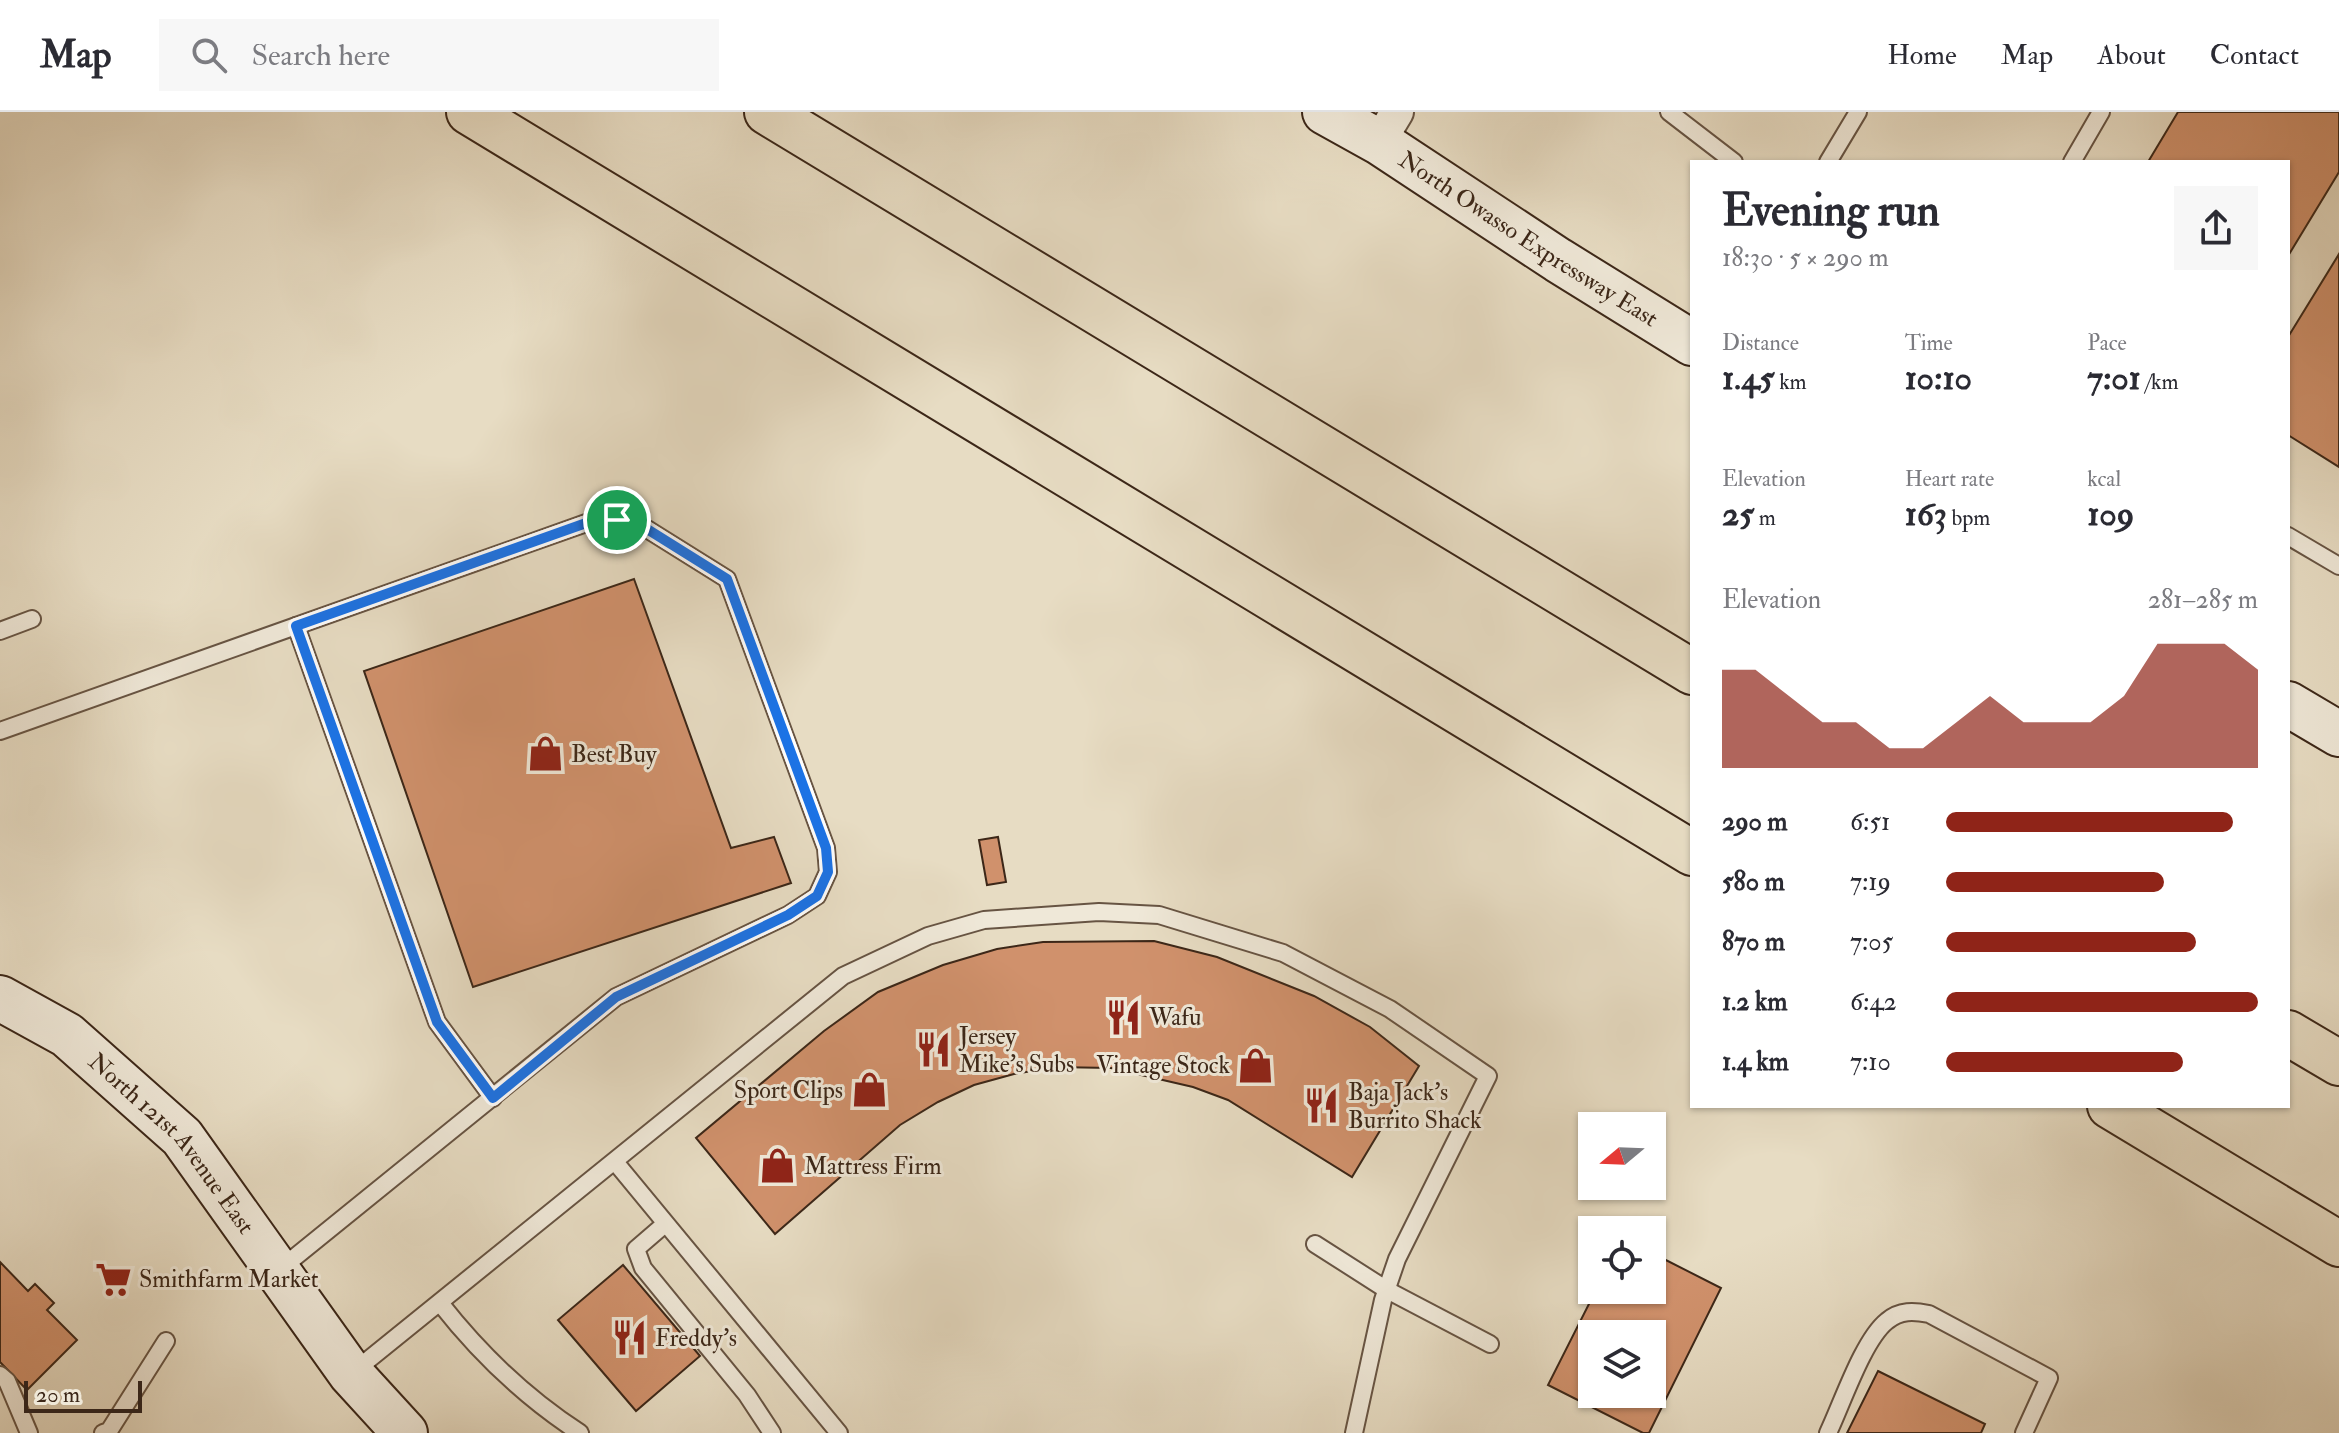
<!DOCTYPE html>
<html lang="en">
<head>
<meta charset="utf-8">
<style>
	body { margin:0; font-family:"IM FELL Double Pica",serif; background:#f7f7f7; color:#2b2b33; height:100vh; display:flex; flex-direction:column; font-size:30px; white-space:nowrap }
	* { box-sizing:border-box; margin:0 }
	p { font-size:26px; color:#7c7c81 }
	.icon { flex:none; width:44px; height:44px; fill:none; stroke:currentColor; stroke-width:2; stroke-linecap:round; stroke-linejoin:round }
	.map { position:relative; flex:1; overflow:hidden }
	.drawer { position:absolute; left:1690px; top:48px; width:600px; height:948px; display:flex; flex-direction:column; background:#fff; border-radius:0px; box-shadow:0 2px 6px #0004 }
	.drawer>* { flex:none }
	.needle { width:52px; rotate:251deg }
	.buttons { position:absolute; left:1578px; top:1000px; display:grid; gap:16px }
	.buttons a { display:grid; place-items:center; width:88px; height:88px; border-radius:0px; background:#fff; box-shadow:0 2px 6px #0004; font-size:40px }
	.scale { position:absolute; left:24px; bottom:20px; width:118px; box-sizing:border-box; padding-left:8px; border:4px solid #3c2718; border-top:0; font-size:22px; line-height:28px; white-space:nowrap; color:#3c2718; -webkit-text-stroke:6px #efe8d8; paint-order:stroke }
	.pin { position:absolute; display:grid; place-items:center; width:68px; height:68px; color:#fff; margin:-34px; border:4px solid #fff; border-radius:50%; box-shadow:0 2px 8px #0007 }
	.round { display:grid; place-items:center; flex:none; width:84px; height:84px; border-radius:0px; background:#f7f7f7 }
	.summary { display:flex; align-items:center; justify-content:space-between; height:136px; padding:0 32px }
	h1 { font-size:44px; font-weight:800; line-height:60px }
	.stats { display:grid; grid-template-columns:repeat(3,1fr); gap:12px; height:136px; padding:8px 32px }
	.stats div { display:grid; align-content:center }
	.stats b { font-size:34px; font-weight:800 }
	.stats small { font-size:22px; font-weight:400 }
	.stats p { font-size:22px }
	.chart { height:224px; padding:16px 32px }
	.chart p { display:flex; justify-content:space-between }
	.chart svg { width:100%; height:144px; margin-top:8px; fill:#8f2418; opacity:.7 }
	ul { padding:0 32px; list-style:none; font-size:26px }
	li { display:grid; grid-template-columns:128px 96px 1fr; align-items:center; height:60px }
	li i { height:20px; border-radius:10px; background:#8f2418 }
	header { display:flex; align-items:center; gap:48px; box-sizing:border-box; height:112px; padding:0 40px; background:#fff; border-bottom:2px solid #e1e1e2 }
	header strong { font-size:38px }
	nav { display:flex; gap:44px; margin-inline-start:auto; font-size:28px }
	.search { width:560px; height:72px; background:#f7f7f7; display:flex; align-items:center; gap:20px; box-sizing:border-box; padding:0 28px; border-radius:0px; color:#7c7c81; font-size:30px }
	.map>svg:first-child { display:block }
	.building { fill:#d0916c; stroke:#3c2718; stroke-width:2; fill-rule:evenodd }
	.lines { fill:none; stroke-linecap:round; stroke-linejoin:round }
	.lane-casing { stroke:#675443; stroke-width:20 }
	.street-casing { stroke:#675443; stroke-width:36 }
	.secondary-casing { stroke:#3c2718; stroke-width:48 }
	.highway-casing { stroke:#3c2718; stroke-width:48 }
	.lane { stroke:#efe8d8; stroke-width:16 }
	.street { stroke:#efe8d8; stroke-width:32 }
	.secondary { stroke:#efe8d8; stroke-width:44 }
	.highway { stroke:#e7dcc3; stroke-width:44 }
	.route-casing { stroke:#fff; stroke-width:16 }
	.route { stroke:#1a73e8; stroke-width:10 }
	.labels { text-anchor:middle; dominant-baseline:central; stroke-width:6; stroke-linejoin:round; paint-order:stroke }
	.street-label { font-size:24px; fill:#3c2718; stroke:#efe8d8 }
	.poi-label { font-size:24px; fill:#3c2718; stroke:#efe8d8; text-anchor:start }
</style>
</head>
<body>
<header>
<strong>Map</strong>
<div class="search"><svg class="icon" aria-label="search" viewBox="0 0 24 24"><circle cx="10" cy="10" r="6"/><path d="M15 15l6 6"/></svg>Search here</div>
<nav><a>Home</a><a>Map</a><a>About</a><a>Contact</a></nav>
</header>
<div class="map">
<svg width="2339" height="1321" viewBox="0 0 2339 1321">
	<rect width="100%" height="100%" fill="#e7dcc3"/>
	<filter id="stains"><feTurbulence type="fractalNoise" baseFrequency=".0025" numOctaves="4"/><feColorMatrix values="0 0 0 0 .2 0 0 0 0 .09 0 0 0 0 .02 0 0 0 .5 -.17"/></filter>
	<radialGradient id="worn" r=".72"><stop offset=".6" stop-color="#630" stop-opacity="0"/><stop offset="1" stop-color="#630" stop-opacity=".3"/></radialGradient>
	<g class="building">
		<path d="M 2178,0 L 2339,0 L 2339,60 L 2288,144 L 2288,50 L 2148,50 Z"/>
		<path d="M 2339,142 L 2339,355 L 2288,323 L 2288,225 Z"/>
		<path d="M 634,467 L 731,736 L 774,725 L 791,771 L 473,875 L 364,559 Z"/>
		<path d="M 998,725 L 1006,770 L 987,773 L 979,728 Z"/>
		<path d="M 1154,829 L 1217,845 L 1314,884 L 1370,915 L 1419,954 L 1352,1065 L 1228,988 L 1193,975 L 1111,956 L 1055,955 L 1014,962 L 974,973 L 938,990 L 900,1013 L 775,1122 L 696,1026 L 824,919 L 878,880 L 943,853 L 997,837 L 1043,830 Z"/>
		<path d="M 1652,1141 L 1721,1176 L 1649,1321 L 1643,1321 L 1548,1273 L 1596,1178 L 1652,1178 ZM 1592,1222 L 1652,1222 L 1652,1282 L 1592,1282 Z"/>
		<path d="M 0,1150 L 28,1179 L 35,1172 L 54,1191 L 47,1198 L 77,1228 L 27,1278 L 0,1250 Z"/>
		<path d="M 623,1153 L 700,1244 L 636,1299 L 558,1208 Z"/>
		<path d="M 1878,1259 L 1985,1312 L 1981,1321 L 1847,1321 Z"/>
	</g>
	<g class="lines">
		<defs>
			<g id="lane">
				<path d="M 1669,0 L 1734,50"/>
				<path d="M 1828,50 L 1858,0"/>
				<path d="M 2072,50 L 2101,0"/>
				<path d="M 2288,424 L 2339,454"/>
				<path d="M 296,514 L 437,910 L 493,986"/>
				<path d="M 0,519 L 32,507"/>
				<path d="M 0,619 L 589,410 L 617,408 L 647,417 L 727,467 L 826,736 L 828,760 L 817,784 L 788,803 L 616,885 L 279,1158"/>
				<path d="M 616,1051 L 839,1321"/>
				<path d="M 665,1112 L 636,1137 L 643,1156 L 747,1283 L 772,1321"/>
				<path d="M 1315,1132 L 1387,1178 L 1490,1232"/>
				<path d="M 440,1191 C 480,1242 526,1286 580,1321"/>
				<path d="M 352,1261 L 843,864 L 928,824 L 984,808 L 1099,800 L 1159,803 L 1283,841 L 1390,897 L 1488,964 L 1397,1147 L 1383,1188 L 1354,1321"/>
				<path d="M 0,1263 L 7,1269 L 29,1321"/>
				<path d="M 103,1321 L 109,1319 L 166,1229"/>
				<path d="M 1828,1321 C 1842,1292 1863,1228 1887,1209 C 1900,1198 1914,1199 1929,1202 L 2049,1266 L 2024,1321"/>
			</g>
			<path id="street" d="M 1379,30 L 1397,0"/>
			<g id="secondary">
				<path id="s1" d="M 1325,0 L 1379,30 L 1558,148 L 1692,231"/>
				<path d="M 2288,592 L 2339,622"/>
				<path id="s2" d="M 0,886 L 67,923 L 182,1025 L 351,1262 L 405,1321"/>
			</g>
			<g id="highway">
				<path d="M 469,0 L 1692,741"/>
				<path d="M 767,0 L 1692,560"/>
				<path d="M 2288,921 L 2339,951"/>
				<path d="M 2110,994 L 2339,1132"/>
			</g>
		</defs>
		<use href="#lane" class="lane-casing"/>
		<use href="#street" class="street-casing"/>
		<use href="#secondary" class="secondary-casing"/>
		<use href="#highway" class="highway-casing"/>
		<use href="#lane" class="lane"/>
		<use href="#street" class="street"/>
		<use href="#secondary" class="secondary"/>
		<use href="#highway" class="highway"/>
	</g>
	<g class="lines">
		<defs>
			<path id="route" d="M 617,408 L 647,417 L 727,467 L 826,736 L 828,760 L 817,784 L 788,803 L 616,885 L 493,986 L 437,910 L 296,514 L 589,410 Z"/>
		</defs>
		<use href="#route" class="route-casing"/>
		<use href="#route" class="route"/>
	</g>
	<defs>
		<symbol id="shop-bare" viewBox="-9 -9 18 18"><path d="M-5-2.5h2.3a2.7 3.5 0 0 1 5.4 0H5L5.5 6h-11ZM-1.5-2.5h3a1.5 2.3 0 0 0-3 0Z" fill="#8f2418" stroke="#efe8d8" stroke-width="2.5" paint-order="stroke"/></symbol>
		<symbol id="restaurant-bare" viewBox="-9 -9 18 18"><path d="M-5-6h1v4h1v-4h1v4h1v-4h1v5L-1.5 .5V6h-2V.5L-5-1ZM5-6V6H3V1.5H1.5Q1.5-4 5-6Z" fill="#8f2418" stroke="#efe8d8" stroke-width="2.5" paint-order="stroke"/></symbol>
		<symbol id="supermarket-bare" viewBox="-9 -9 18 18"><path d="M-6-5.5h2.5l.6 2H6L4.5 2H-2.5L-4.4-4H-6ZM-1.5 3.2a1.3 1.3 0 1 0 .1 0ZM3 3.2a1.3 1.3 0 1 0 .1 0Z" fill="#8f2418" stroke="#efe8d8" stroke-width="2.5" paint-order="stroke"/></symbol>
	</defs>
	<g fill-rule="evenodd">
		<use href="#shop-bare" x="520" y="616" width="51" height="51"/>
		<use href="#restaurant-bare" x="1098" y="880" width="51" height="51"/>
		<use href="#restaurant-bare" x="908" y="912" width="51" height="51"/>
		<use href="#shop-bare" x="1230" y="928" width="51" height="51"/>
		<use href="#shop-bare" x="844" y="952" width="51" height="51"/>
		<use href="#restaurant-bare" x="1296" y="968" width="51" height="51"/>
		<use href="#shop-bare" x="752" y="1028" width="51" height="51"/>
		<use href="#supermarket-bare" x="88" y="1142" width="51" height="51"/>
		<use href="#restaurant-bare" x="604" y="1200" width="51" height="51"/>
	</g>
	<g class="labels">
		<g class="street-label">
			<text stroke="none"><textPath href="#s1" startOffset="240">North Owasso Expressway East</textPath></text>
			<text stroke="none"><textPath href="#s2" startOffset="228">North 121st Avenue East</textPath></text>
		</g>
		<g class="poi-label">
			<text x="571" y="642">Best Buy</text>
			<text x="1149" y="905">Wafu</text>
			<text x="959" y="924">Jersey<tspan x="959" dy="28">Mike's Subs</tspan></text>
			<text x="1230" y="953" text-anchor="end">Vintage Stock</text>
			<text x="843" y="978" text-anchor="end">Sport Clips</text>
			<text x="1348" y="980">Baja Jack's<tspan x="1348" dy="28">Burrito Shack</tspan></text>
			<text x="804" y="1054">Mattress Firm</text>
			<text x="139" y="1167">Smithfarm Market</text>
			<text x="655" y="1226">Freddy's</text>
		</g>
	</g>
	<rect width="100%" height="100%" filter="url(#stains)"/>
	<rect width="100%" height="100%" fill="url(#worn)"/>
</svg>
<div class="buttons">
<a><svg class="needle" viewBox="-14 -14 28 28"><path d="M0-13l5 13h-10z" fill="#e53935"/><path d="M0 13l5-13h-10z" fill="#7c7c81"/></svg></a>
<a><svg class="icon" aria-label="locate" viewBox="0 0 24 24"><circle cx="12" cy="12" r="6"/><path d="M12 2v4M12 18v4M2 12h4M18 12h4"/></svg></a>
<a><svg class="icon" aria-label="layers" viewBox="0 0 24 24"><path d="M12 4l9 5-9 5-9-5zM3 14l9 5 9-5"/></svg></a>
</div>
<div class="scale">20 m</div>
<div class="pin" style="left:617px;top:408px;background:#1e9e55"><svg class="icon" aria-label="arrive" viewBox="0 0 24 24"><path d="M6 21V4h12l-3 4 3 4H6"/></svg></div>
<section class="drawer">
<div class="summary"><div><h1>Evening run</h1><p>18:30 · 5 × 290 m</p></div><a class="round"><svg class="icon" aria-label="share" viewBox="0 0 24 24"><path d="M12 15V3M7 8l5-5 5 5M5 13v7h14v-7"/></svg></a></div>
<div class="stats">
<div><p>Distance</p><b>1.45<small> km</small></b></div>
<div><p>Time</p><b>10:10</b></div>
<div><p>Pace</p><b>7:01<small> /km</small></b></div>
</div>
<div class="stats">
<div><p>Elevation</p><b>25<small> m</small></b></div>
<div><p>Heart rate</p><b>163<small> bpm</small></b></div>
<div><p>kcal</p><b>109</b></div>
</div>
<div class="chart"><p><span>Elevation</span>281–285 m</p>
<svg viewBox="0 0 160 44" preserveAspectRatio="none"><path d="M0 44V14L10 14L20 22L30 30L40 30L50 38L60 38L70 30L80 22L90 30L100 30L110 30L120 22L130 6L140 6L150 6L160 14V44z"/></svg>
</div>
<ul>
<li><b>290 m</b>6:51<i style="width:92%"></i></li>
<li><b>580 m</b>7:19<i style="width:70%"></i></li>
<li><b>870 m</b>7:05<i style="width:80%"></i></li>
<li><b>1.2 km</b>6:42<i style="width:100%"></i></li>
<li><b>1.4 km</b>7:10<i style="width:76%"></i></li>
</ul>
</section>
</div>
</body>
</html>
